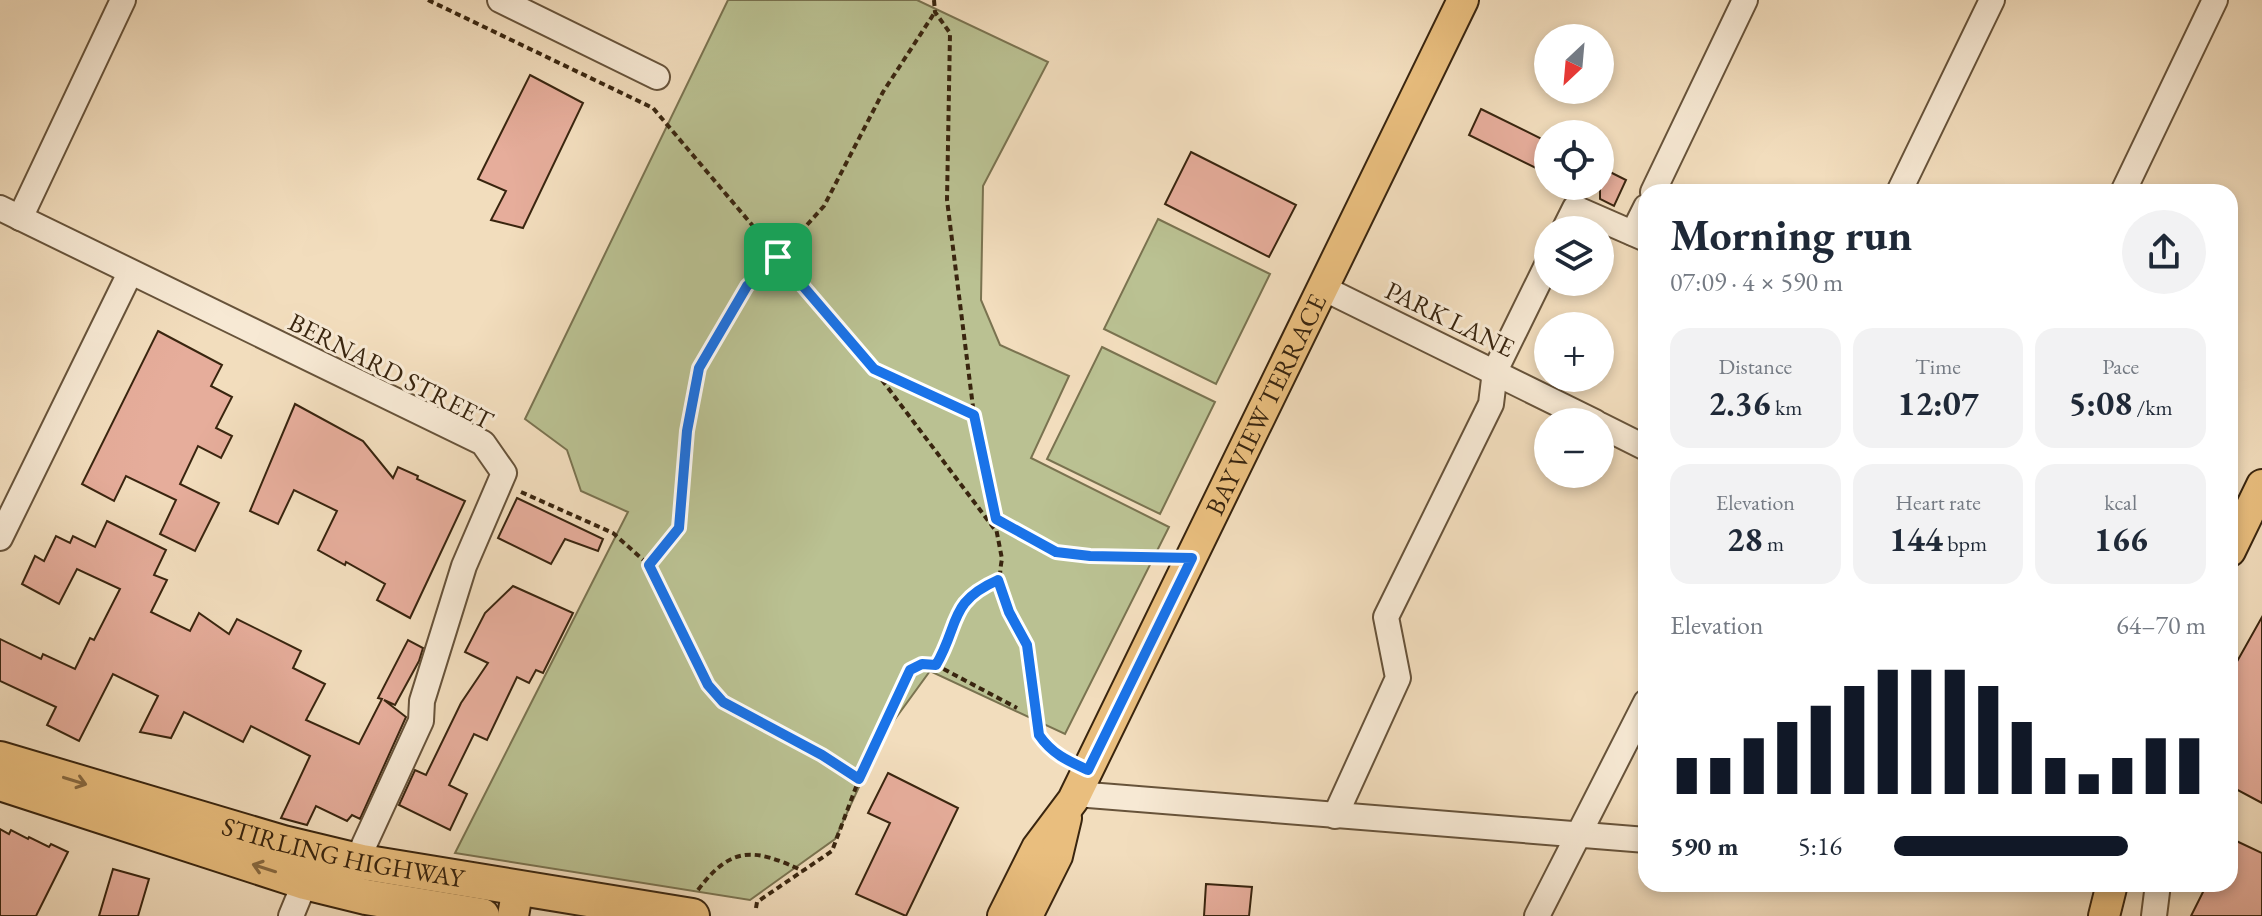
<!DOCTYPE html>
<html lang="en">
<head>
<meta charset="utf-8">
<style>
	body { margin:0; font-family:"EB Garamond",serif; background:#f2f2f3; color:#1f2937; height:100vh; display:flex; flex-direction:column; font-size:30px; white-space:nowrap }
	* { box-sizing:border-box; margin:0 }
	p { font-size:26px; color:#747a83 }
	.icon { flex:none; width:44px; height:44px; fill:none; stroke:currentColor; stroke-width:2; stroke-linecap:round; stroke-linejoin:round }
	.map { position:relative; flex:1; overflow:hidden }
	.side { position:absolute; left:1638px; top:184px; width:600px; height:708px; display:flex; flex-direction:column; background:#fff; border-radius:24px; box-shadow:0 4px 12px #0003 }
	.side>* { flex:none }
	.needle { width:52px; rotate:206deg }
	.tools { position:absolute; left:1534px; top:24px; display:grid; gap:16px }
	.tools a { display:grid; place-items:center; width:80px; height:80px; border-radius:50%; background:#fff; box-shadow:0 4px 12px #0003; font-size:40px }
	.pin { position:absolute; display:grid; place-items:center; width:68px; height:68px; color:#fff; margin:-34px; border-radius:16px; box-shadow:0 4px 12px #0006 }
	.round { display:grid; place-items:center; flex:none; width:84px; height:84px; border-radius:42px; background:#f2f2f3 }
	.overview { display:flex; align-items:center; justify-content:space-between; height:136px; padding:0 32px }
	h1 { font-size:44px; font-weight:700; line-height:60px }
	.figures { display:grid; grid-template-columns:repeat(3,1fr); gap:12px; height:136px; padding:8px 32px }
	.figures div { display:grid; align-content:center; border-radius:20px; background:#f2f2f3; text-align:center }
	.figures b { font-size:34px; font-weight:700 }
	.figures small { font-size:22px; font-weight:400 }
	.figures p { font-size:22px }
	.chart { height:224px; padding:16px 32px }
	.chart p { display:flex; justify-content:space-between }
	.chart svg { width:100%; height:144px; margin-top:8px; stroke:#111827; stroke-width:6 }
	ul { padding:0 32px; list-style:none; font-size:26px }
	li { display:grid; grid-template-columns:128px 96px 1fr; align-items:center; height:60px }
	li i { height:20px; border-radius:10px; background:#111827 }
	.map>svg:first-child { display:block }
	.green { fill:#bac192; stroke:#7a7350; stroke-width:2 }
	.building { fill:#e6ad9b; stroke:#39250f; stroke-width:2 }
	.lines { fill:none; stroke-linecap:round; stroke-linejoin:round }
	.minor-casing { stroke:#67533a; stroke-width:28 }
	.major-casing { stroke:#39250f; stroke-width:34 }
	.highway-casing { stroke:#39250f; stroke-width:38 }
	.path { stroke:#39250f; stroke-width:4; stroke-dasharray:6 4; stroke-linecap:butt }
	.minor { stroke:#f7e9d4; stroke-width:24 }
	.major { stroke:#e9be7e; stroke-width:30 }
	.highway { stroke:#e9be7e; stroke-width:34 }
	.oneway { stroke:#886a41 }
	.route-casing { stroke:#fff; stroke-width:16 }
	.route { stroke:#1a73e8; stroke-width:10 }
	.labels { text-anchor:middle; dominant-baseline:central; stroke-width:6; stroke-linejoin:round; paint-order:stroke }
	.street-label { font-size:26px; fill:#39250f; stroke:#f7e9d4 }
</style>
</head>
<body>
<div class="map">
<svg width="2262" height="916" viewBox="0 0 2262 916">
	<rect width="100%" height="100%" fill="#f2ddbd"/>
	<filter id="stains"><feTurbulence type="fractalNoise" baseFrequency=".0025" numOctaves="4"/><feColorMatrix values="0 0 0 0 .2 0 0 0 0 .09 0 0 0 0 .02 0 0 0 .5 -.17"/></filter>
	<radialGradient id="worn" r=".72"><stop offset=".6" stop-color="#630" stop-opacity="0"/><stop offset="1" stop-color="#630" stop-opacity=".3"/></radialGradient>
	<g class="green">
		<path d="M 728,0 L 917,0 L 1048,62 L 983,186 L 981,300 L 1000,345 L 1069,376 L 1031,458 L 1169,527 L 1065,734 L 930,671 L 882,737 L 835,839 L 750,900 L 455,853 L 628,512 L 581,491 L 567,450 L 525,419 Z"/>
		<path d="M 1158,219 L 1270,274 L 1216,384 L 1104,329 Z"/>
		<path d="M 1102,347 L 1215,402 L 1160,514 L 1047,459 Z"/>
	</g>
	<g class="building">
		<path d="M 530,75 L 583,103 L 523,228 L 491,220 L 506,191 L 478,179 Z"/>
		<path d="M 1481,109 L 1548,142 L 1548,174 L 1469,135 Z"/>
		<path d="M 1191,152 L 1296,205 L 1269,257 L 1165,204 Z"/>
		<path d="M 1600,167 L 1626,180 L 1614,206 L 1600,199 Z"/>
		<path d="M 158,331 L 222,365 L 211,386 L 232,397 L 216,428 L 232,436 L 221,458 L 198,446 L 180,484 L 219,503 L 195,551 L 160,534 L 176,500 L 126,476 L 114,501 L 82,484 Z"/>
		<path d="M 295,404 L 363,441 L 393,478 L 398,467 L 418,476 L 417,479 L 465,501 L 410,618 L 377,600 L 385,584 L 346,562 L 345,565 L 318,550 L 337,511 L 294,490 L 278,524 L 250,511 Z"/>
		<path d="M 517,498 L 603,539 L 598,551 L 565,539 L 551,564 L 498,538 Z"/>
		<path d="M 107,521 L 166,550 L 154,575 L 167,580 L 151,612 L 190,631 L 199,613 L 229,634 L 237,619 L 301,651 L 293,668 L 325,684 L 306,720 L 359,744 L 382,699 L 378,698 L 408,640 L 423,648 L 419,661 L 395,705 L 384,700 L 406,717 L 360,819 L 352,815 L 347,821 L 316,806 L 307,825 L 281,818 L 310,756 L 251,726 L 243,742 L 184,712 L 171,738 L 140,732 L 158,696 L 113,674 L 79,741 L 47,725 L 56,707 L 0,681 L 0,639 L 41,659 L 43,654 L 75,669 L 90,638 L 94,640 L 120,589 L 77,569 L 59,604 L 22,584 L 35,556 L 44,561 L 56,536 L 70,543 L 73,536 L 95,547 Z"/>
		<path d="M 513,586 L 573,613 L 543,673 L 536,670 L 529,683 L 517,677 L 487,740 L 474,734 L 449,785 L 467,794 L 450,830 L 399,805 L 415,770 L 426,775 L 461,703 L 488,663 L 465,652 L 485,613 Z"/>
		<path d="M 2262,617 L 2262,803 L 2230,786 L 2230,674 Z"/>
		<path d="M 888,773 L 958,808 L 906,916 L 856,894 L 890,823 L 868,813 Z"/>
		<path d="M 0,829 L 9,834 L 11,830 L 28,839 L 29,837 L 49,847 L 51,844 L 68,852 L 36,916 L 0,916 Z"/>
		<path d="M 2230,838 L 2262,853 L 2262,916 L 2191,916 L 2207,884 L 2230,884 Z"/>
		<path d="M 113,869 L 149,879 L 138,916 L 99,916 Z"/>
		<path d="M 1206,884 L 1252,887 L 1249,916 L 1204,916 Z"/>
	</g>
	<g class="lines">
		<defs>
			<g id="minor">
				<path d="M 500,0 L 657,77"/>
				<path d="M 1653,192 L 1745,0"/>
				<path d="M 1899,192 L 1992,0"/>
				<path d="M 2123,192 L 2215,0"/>
				<path d="M 0,208 L 483,443 L 504,473 L 464,566 L 422,701 L 421,721 L 364,845 L 362,862"/>
				<path d="M 20,218 L 123,0"/>
				<path d="M 1564,230 L 1575,208 L 1646,239"/>
				<path d="M 1633,233 L 1646,207"/>
				<path d="M 1323,288 L 1595,422"/>
				<path d="M 1600,425 L 1646,448"/>
				<path d="M 0,538 L 130,273"/>
				<path d="M 1076,794 L 1646,840"/>
				<path d="M 1335,816 L 1398,678 L 1386,617 L 1491,404 L 1495,371 L 1548,263"/>
				<path d="M 291,916 L 305,882"/>
				<path d="M 1537,916 L 1646,702"/>
				<path d="M 2154,916 L 2158,884"/>
			</g>
			<g id="major">
				<path d="M 2230,551 L 2262,485"/>
				<path d="M 513,916 L 518,887"/>
				<path id="s1" d="M 1003,916 L 1037,848 L 1073,800 L 1463,0"/>
				<path d="M 1027,916 L 1057,856 L 1066,818"/>
				<path d="M 2104,916 L 2112,884"/>
			</g>
			<g id="highway">
				<path id="s2" d="M 0,759 L 283,843 L 362,862 L 692,916"/>
				<path d="M 0,783 L 305,882 L 366,897 L 482,916"/>
			</g>
		</defs>
		<use href="#minor" class="minor-casing"/>
		<use href="#major" class="major-casing"/>
		<use href="#highway" class="highway-casing"/>
		<g class="path">
			<path d="M 428,0 L 653,108 L 874,369 L 974,415 L 1002,559 C 993,604 1017,611 1027,647 C 1035,675 1034,707 1039,735 L 1046,746 L 1066,760"/>
			<path d="M 934,0 L 935,12 L 950,33 L 947,200 L 974,415"/>
			<path d="M 876,372 L 996,531"/>
			<path d="M 521,492 L 613,533 L 649,565 L 708,685 L 723,702 L 822,755 L 859,779"/>
			<path d="M 996,519 L 1056,552 L 1090,556 L 1164,556"/>
			<path d="M 649,565 L 679,528 L 687,431 L 699,368 L 747,286 L 778,257 L 824,206 L 883,92 L 935,12"/>
			<path d="M 936,665 C 960,625 948,602 998,580"/>
			<path d="M 698,890 C 732,844 756,849 803,871"/>
			<path d="M 756,908 L 757,902 L 832,851 L 859,779 L 910,670 L 922,664 L 936,665 L 1017,708"/>
		</g>
		<use href="#minor" class="minor"/>
		<use href="#major" class="major"/>
		<use href="#highway" class="highway"/>
	</g>
	<defs><path id="oneway-shaft" d="M-6 0H5M1.5-3L5.5 0L1.5 3" fill="none" stroke-width="1.6" stroke-linecap="round" stroke-linejoin="round" transform="scale(2)"/></defs>
	<g class="oneway">
		<use href="#oneway-shaft" transform="translate(75 781) rotate(17)"/>
		<use href="#oneway-shaft" transform="translate(264 868) rotate(-162)"/>
	</g>
	<g class="lines">
		<defs>
			<path id="route" d="M 778,257 L 874,369 L 974,415 L 996,519 L 1056,552 L 1090,556 L 1192,558 L 1088,770 C 1068,761 1052,754 1039,735 L 1027,645 L 1009,612 L 998,580 C 948,602 960,624 936,665 L 922,664 L 910,670 L 859,779 L 822,755 L 723,702 L 708,685 L 649,565 L 679,528 L 687,431 L 699,368 L 747,286 Z"/>
		</defs>
		<use href="#route" class="route-casing"/>
		<use href="#route" class="route"/>
	</g>
	<g class="labels">
		<g class="street-label">
			<text transform="translate(1450 319) rotate(26)">PARK LANE</text>
			<text transform="translate(391 371) rotate(27)">BERNARD STREET</text>
			<text stroke="none"><textPath href="#s1" startOffset="576">BAY VIEW TERRACE</textPath></text>
			<text stroke="none"><textPath href="#s2" startOffset="356">STIRLING HIGHWAY</textPath></text>
		</g>
	</g>
	<rect width="100%" height="100%" filter="url(#stains)"/>
	<rect width="100%" height="100%" fill="url(#worn)"/>
</svg>
<div class="tools">
<a><svg class="needle" viewBox="-14 -14 28 28"><path d="M0-13l5 13h-10z" fill="#e53935"/><path d="M0 13l5-13h-10z" fill="#747a83"/></svg></a>
<a><svg class="icon" aria-label="locate" viewBox="0 0 24 24"><circle cx="12" cy="12" r="6"/><path d="M12 2v4M12 18v4M2 12h4M18 12h4"/></svg></a>
<a><svg class="icon" aria-label="layers" viewBox="0 0 24 24"><path d="M12 4l9 5-9 5-9-5zM3 14l9 5 9-5"/></svg></a>
<a>+</a>
<a>−</a>
</div>
<div class="pin" style="left:778px;top:257px;background:#1e9e55"><svg class="icon" aria-label="arrive" viewBox="0 0 24 24"><path d="M6 21V4h12l-3 4 3 4H6"/></svg></div>
<section class="side">
<div class="overview"><div><h1>Morning run</h1><p>07:09 · 4 × 590 m</p></div><a class="round"><svg class="icon" aria-label="share" viewBox="0 0 24 24"><path d="M12 15V3M7 8l5-5 5 5M5 13v7h14v-7"/></svg></a></div>
<div class="figures">
<div><p>Distance</p><b>2.36<small> km</small></b></div>
<div><p>Time</p><b>12:07</b></div>
<div><p>Pace</p><b>5:08<small> /km</small></b></div>
</div>
<div class="figures">
<div><p>Elevation</p><b>28<small> m</small></b></div>
<div><p>Heart rate</p><b>144<small> bpm</small></b></div>
<div><p>kcal</p><b>166</b></div>
</div>
<div class="chart"><p><span>Elevation</span>64–70 m</p>
<svg viewBox="0 0 160 44" preserveAspectRatio="none"><path d="M5 44V33M15 44V33M25 44V27M35 44V22M45 44V17M55 44V11M65 44V6M75 44V6M85 44V6M95 44V11M105 44V22M115 44V33M125 44V38M135 44V33M145 44V27M155 44V27"/></svg>
</div>
<ul>
<li><b>590 m</b>5:16<i style="width:75%"></i></li>
</ul>
</section>
</div>
</body>
</html>
